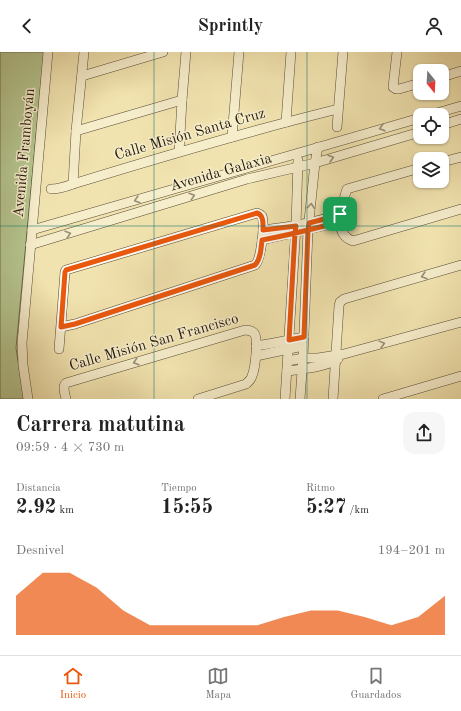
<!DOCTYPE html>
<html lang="es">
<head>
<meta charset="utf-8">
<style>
	body { margin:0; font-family:"Old Standard TT",serif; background:#f6f6f6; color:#222; height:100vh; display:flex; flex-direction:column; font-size:15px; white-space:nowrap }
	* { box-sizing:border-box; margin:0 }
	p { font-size:13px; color:#767676 }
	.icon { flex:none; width:22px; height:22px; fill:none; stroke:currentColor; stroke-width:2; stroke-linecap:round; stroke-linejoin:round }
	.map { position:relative; height:347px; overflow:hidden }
	.details { display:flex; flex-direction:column; background:#fff; flex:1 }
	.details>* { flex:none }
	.needle { width:26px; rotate:162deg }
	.controls { position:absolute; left:413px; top:12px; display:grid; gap:8px }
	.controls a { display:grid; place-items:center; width:36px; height:36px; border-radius:8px; background:#fff; box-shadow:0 1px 3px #0004; font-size:20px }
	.pin { position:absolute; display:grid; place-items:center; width:34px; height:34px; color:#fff; margin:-17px; border-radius:8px; box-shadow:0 2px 6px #0006 }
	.round { display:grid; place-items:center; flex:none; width:42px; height:42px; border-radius:12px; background:#f6f6f6 }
	.summary { display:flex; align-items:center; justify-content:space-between; height:68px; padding:0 16px }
	h1 { font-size:22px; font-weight:700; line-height:30px }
	.stats { display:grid; grid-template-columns:repeat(3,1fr); gap:6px; height:68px; padding:4px 16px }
	.stats div { display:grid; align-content:center }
	.stats b { font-size:20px; font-weight:700 }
	.stats small { font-size:11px; font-weight:400 }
	.stats p { font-size:11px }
	.chart { height:112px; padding:8px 16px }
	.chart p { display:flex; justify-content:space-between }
	.chart svg { width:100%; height:72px; margin-top:4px; fill:#ea580c; opacity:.7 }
	header { display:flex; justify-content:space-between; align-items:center; height:52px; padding:0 16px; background:#fff; font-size:18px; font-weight:700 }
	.menu { display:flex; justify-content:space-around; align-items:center; height:56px; border-top:1px solid #e0e0e0; background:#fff; font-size:11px; color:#767676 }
	.menu a { display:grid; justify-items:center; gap:2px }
	.menu .active { color:#ea580c }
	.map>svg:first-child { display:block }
	.green { fill:#b5c58f; stroke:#6d704e }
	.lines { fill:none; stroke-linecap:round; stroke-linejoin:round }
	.minor-casing { stroke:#584c36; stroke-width:10 }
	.minor { stroke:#f6edcb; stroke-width:9 }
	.oneway { stroke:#988e76 }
	.route-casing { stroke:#fff; stroke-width:8 }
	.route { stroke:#ea580c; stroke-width:5 }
	.grid { fill:none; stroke:#0f766e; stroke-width:1; stroke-opacity:0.55 }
	.labels { text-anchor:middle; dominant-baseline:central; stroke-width:3; stroke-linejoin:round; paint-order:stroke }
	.street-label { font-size:15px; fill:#251a0e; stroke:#f6edcb }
</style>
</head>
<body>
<header><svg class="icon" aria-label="back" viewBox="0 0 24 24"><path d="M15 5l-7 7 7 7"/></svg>Sprintly<svg class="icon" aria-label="person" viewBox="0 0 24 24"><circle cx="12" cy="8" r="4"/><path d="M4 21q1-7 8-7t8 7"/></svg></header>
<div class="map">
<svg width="461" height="347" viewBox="0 0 461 347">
	<rect width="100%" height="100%" fill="#f1e3af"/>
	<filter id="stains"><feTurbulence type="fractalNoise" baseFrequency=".005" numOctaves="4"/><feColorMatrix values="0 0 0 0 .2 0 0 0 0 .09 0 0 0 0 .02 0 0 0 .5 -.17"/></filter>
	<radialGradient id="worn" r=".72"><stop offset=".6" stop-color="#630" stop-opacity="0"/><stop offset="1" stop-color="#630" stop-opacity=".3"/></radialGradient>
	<path class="green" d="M 0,0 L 44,0 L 16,296 L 24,347 L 0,347 Z"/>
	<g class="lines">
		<defs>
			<g id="minor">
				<path d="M 397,0 L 393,35 L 396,37 L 399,37 L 420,31"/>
				<path d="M 82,24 L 163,0"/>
				<path d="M 442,25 L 461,19"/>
				<path d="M 430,63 L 461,54"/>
				<path d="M 286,70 L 291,0"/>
				<path d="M 442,73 L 461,67"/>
				<path d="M 337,75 L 343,0"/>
				<path d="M 76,79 L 182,48"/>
				<path d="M 232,85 L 239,0"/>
				<path d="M 179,100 L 182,48 L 186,0"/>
				<path d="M 442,110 L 461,105"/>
				<path d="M 420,116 L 347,137 L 346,140 C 342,155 332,182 353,189 L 461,157"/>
				<path d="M 73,132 L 76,79 L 84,0"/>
				<path d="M 51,137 C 59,137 65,135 73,132 C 161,105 249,79 338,57"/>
				<path d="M 32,178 L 420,66"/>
				<path d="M 263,178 C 289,175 315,171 340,162"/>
				<path d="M 262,188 L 340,170"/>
				<path d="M 30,193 L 247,127 L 315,111 L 420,80"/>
				<path d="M 256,294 L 274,291 L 304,285"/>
				<path d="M 59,297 L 65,220 L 66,218 L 257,161 C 259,162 260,162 262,164 C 265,172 261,208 255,213 L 75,272 L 61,275"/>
				<path d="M 256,304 L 303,294"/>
				<path d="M 288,309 L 303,306 L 318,306 L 344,302 L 461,270"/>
				<path d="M 287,319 C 302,317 326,315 338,307"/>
				<path d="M 28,347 L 23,313 L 22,291 L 48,0"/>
				<path d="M 66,347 C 65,342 62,335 66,331 L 245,278 C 248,278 251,278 254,281 C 259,287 255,317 252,324 C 251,328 249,329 246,332 L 198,347"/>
				<path d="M 285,347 L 296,174 L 298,108"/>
				<path d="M 300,347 L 303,306 L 308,178 L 315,111 L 318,95"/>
				<path d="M 333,347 L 339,254 L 340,250 L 344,247 L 461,213"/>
				<path d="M 383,347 L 461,324"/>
			</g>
		</defs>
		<use href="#minor" class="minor-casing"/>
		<use href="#minor" class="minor"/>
	</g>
	<defs><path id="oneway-chevron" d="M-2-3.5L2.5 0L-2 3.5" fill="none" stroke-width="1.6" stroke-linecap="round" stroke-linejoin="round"/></defs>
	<g class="oneway">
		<use href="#oneway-chevron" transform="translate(382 76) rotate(164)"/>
		<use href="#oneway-chevron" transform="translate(331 106) rotate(-16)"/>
		<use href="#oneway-chevron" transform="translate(192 144) rotate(-17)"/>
		<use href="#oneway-chevron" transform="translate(137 148) rotate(164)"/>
		<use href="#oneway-chevron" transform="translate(311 154) rotate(-85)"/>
		<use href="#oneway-chevron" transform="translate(68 182) rotate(-17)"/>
		<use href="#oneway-chevron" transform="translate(424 224) rotate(164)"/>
		<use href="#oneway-chevron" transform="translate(382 292) rotate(-15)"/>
		<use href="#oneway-chevron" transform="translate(136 310) rotate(164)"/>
	</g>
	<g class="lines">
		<defs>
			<path id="route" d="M 340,162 L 328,166 L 309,171 L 308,178 C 293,182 277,185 262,188 C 261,196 261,207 255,213 L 75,272 L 61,275 L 65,220 L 66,218 L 257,161 C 264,163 263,172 263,178 L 296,174 L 295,181 L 289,288 L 304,285 L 308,178 L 340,170 L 340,162"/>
		</defs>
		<use href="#route" class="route-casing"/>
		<use href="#route" class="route"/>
	</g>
	<path class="grid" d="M 154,0 L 154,347M 307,0 L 307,347M 0,174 L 461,174"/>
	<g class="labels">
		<g class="street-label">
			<text transform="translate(190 83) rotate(-16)">Calle Misión Santa Cruz</text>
			<text transform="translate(25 101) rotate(-85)">Avenida Framboyán</text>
			<text transform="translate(221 121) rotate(-16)">Avenida Galaxia</text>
			<text transform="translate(154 291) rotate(-16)">Calle Misión San Francisco</text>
		</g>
	</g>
	<rect width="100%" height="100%" filter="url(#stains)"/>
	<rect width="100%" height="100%" fill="url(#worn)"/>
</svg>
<div class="controls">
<a><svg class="needle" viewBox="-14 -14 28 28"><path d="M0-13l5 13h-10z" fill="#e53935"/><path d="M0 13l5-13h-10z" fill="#767676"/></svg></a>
<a><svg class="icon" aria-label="locate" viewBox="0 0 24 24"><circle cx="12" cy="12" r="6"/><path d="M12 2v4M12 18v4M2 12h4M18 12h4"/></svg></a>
<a><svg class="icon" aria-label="layers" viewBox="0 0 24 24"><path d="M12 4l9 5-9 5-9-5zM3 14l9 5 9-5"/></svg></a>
</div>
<div class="pin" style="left:340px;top:162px;background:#1e9e55"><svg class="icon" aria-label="arrive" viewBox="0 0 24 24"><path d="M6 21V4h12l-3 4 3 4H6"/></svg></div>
</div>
<section class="details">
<div class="summary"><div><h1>Carrera matutina</h1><p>09:59 · 4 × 730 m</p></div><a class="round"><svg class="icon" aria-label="share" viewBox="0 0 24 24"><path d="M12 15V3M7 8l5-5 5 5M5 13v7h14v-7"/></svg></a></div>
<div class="stats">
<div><p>Distancia</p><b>2.92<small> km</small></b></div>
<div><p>Tiempo</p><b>15:55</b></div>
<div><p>Ritmo</p><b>5:27<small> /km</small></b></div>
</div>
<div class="chart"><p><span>Desnivel</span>194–201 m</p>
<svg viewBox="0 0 160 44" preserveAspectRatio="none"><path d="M0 44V20L10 6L20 6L30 15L40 29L50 38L60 38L70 38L80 38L90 38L100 33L110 29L120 29L130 33L140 38L150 33L160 20V44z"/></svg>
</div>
</section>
<nav class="menu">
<a class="active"><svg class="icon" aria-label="home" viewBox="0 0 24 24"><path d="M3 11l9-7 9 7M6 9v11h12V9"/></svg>Inicio</a>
<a><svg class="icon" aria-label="map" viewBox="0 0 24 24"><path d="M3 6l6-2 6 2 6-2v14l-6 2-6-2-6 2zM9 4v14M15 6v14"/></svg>Mapa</a>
<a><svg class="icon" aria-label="saved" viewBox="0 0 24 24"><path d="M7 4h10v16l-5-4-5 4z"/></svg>Guardados</a>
</nav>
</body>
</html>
